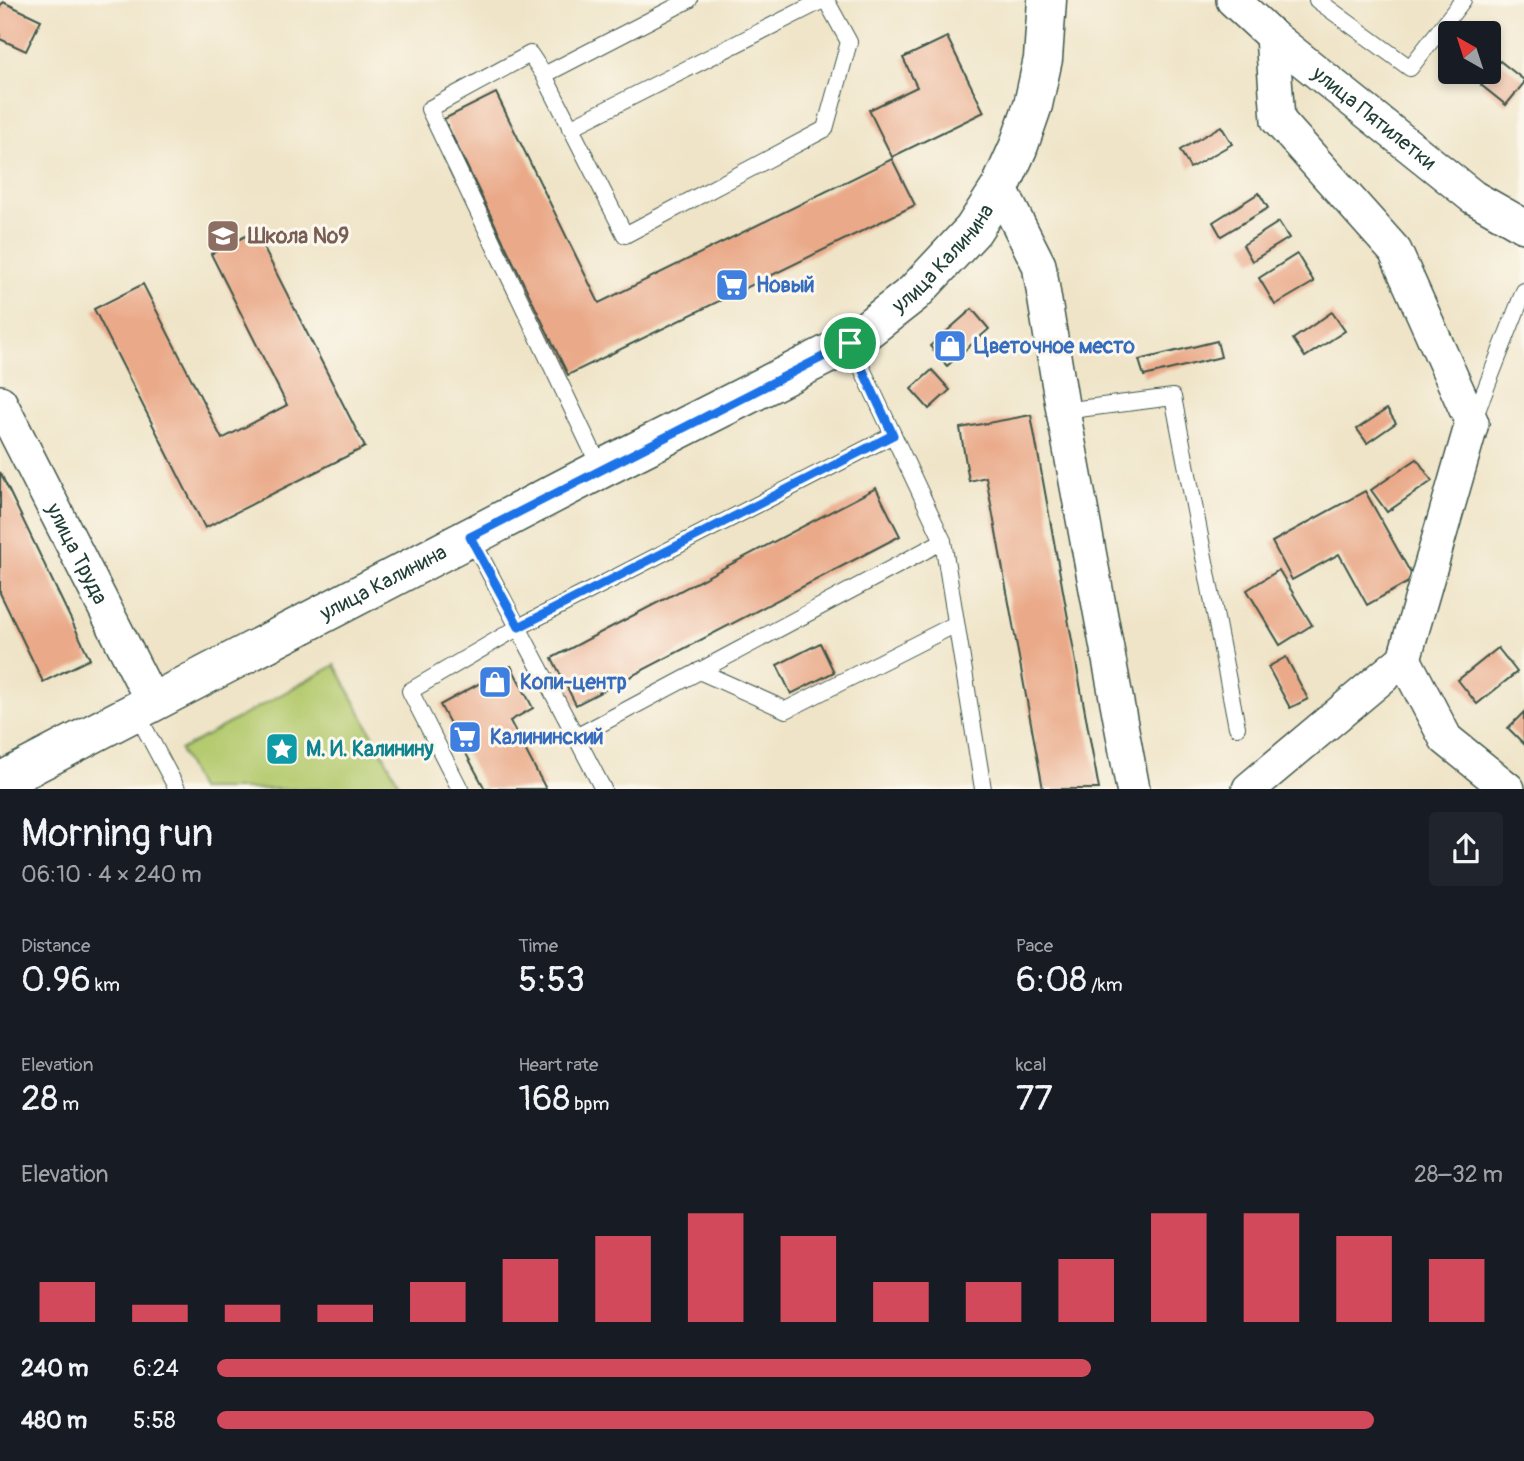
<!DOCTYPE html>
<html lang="en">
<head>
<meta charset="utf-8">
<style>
	body { margin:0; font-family:Pangolin,sans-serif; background:#20242c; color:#f1f3f6; height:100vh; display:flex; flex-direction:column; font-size:26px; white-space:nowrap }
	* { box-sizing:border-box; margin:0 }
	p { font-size:23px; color:#9ea1a6 }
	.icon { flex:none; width:38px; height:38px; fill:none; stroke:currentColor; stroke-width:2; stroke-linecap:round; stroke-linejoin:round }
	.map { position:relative; height:789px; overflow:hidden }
	.drawer { display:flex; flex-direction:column; background:#171b24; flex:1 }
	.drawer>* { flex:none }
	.needle { width:46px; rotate:321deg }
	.buttons { position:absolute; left:1438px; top:21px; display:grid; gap:14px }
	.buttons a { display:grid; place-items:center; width:63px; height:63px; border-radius:7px; background:#171b24; box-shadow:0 4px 10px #0003; font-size:35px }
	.pin { position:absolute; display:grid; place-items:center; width:60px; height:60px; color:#fff; margin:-30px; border:4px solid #fff; border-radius:50%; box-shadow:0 2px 7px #0007 }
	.round { display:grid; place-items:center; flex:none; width:74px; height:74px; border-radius:7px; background:#20242c }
	.overview { display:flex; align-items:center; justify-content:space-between; height:119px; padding:0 21px }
	h1 { font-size:38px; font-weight:600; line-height:52px }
	.metrics { display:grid; grid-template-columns:repeat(3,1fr); gap:10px; height:119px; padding:7px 21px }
	.metrics div { display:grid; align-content:center }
	.metrics b { font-size:35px; font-weight:600 }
	.metrics small { font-size:19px; font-weight:400 }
	.metrics p { font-size:19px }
	.chart { height:196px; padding:14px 21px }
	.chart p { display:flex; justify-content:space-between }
	.chart svg { width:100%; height:126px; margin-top:7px; stroke:#d1495b; stroke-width:6 }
	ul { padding:0 21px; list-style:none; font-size:23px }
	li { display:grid; grid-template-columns:112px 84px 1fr; align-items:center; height:52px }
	li i { height:18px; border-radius:9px; background:#d1495b }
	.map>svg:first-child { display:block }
	.green { fill:#b5cb70; stroke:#6a8452; stroke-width:2 }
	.building { fill:#eaaa8a }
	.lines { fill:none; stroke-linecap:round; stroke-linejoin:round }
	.service-casing { stroke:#3e564a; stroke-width:18 }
	.minor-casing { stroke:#3e564a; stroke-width:36 }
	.tertiary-casing { stroke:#3e564a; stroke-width:41 }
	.service { stroke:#fff; stroke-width:16 }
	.minor { stroke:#fff; stroke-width:33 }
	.tertiary { stroke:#fff; stroke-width:38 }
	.route-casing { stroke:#fff; stroke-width:14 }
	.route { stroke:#1a73e8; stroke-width:9 }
	.labels { text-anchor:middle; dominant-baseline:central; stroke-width:6; stroke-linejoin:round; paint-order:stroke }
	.street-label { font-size:21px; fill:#1f3d34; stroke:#fbf7ec }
	.education-label { font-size:21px; font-weight:bold; fill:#785e54; stroke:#fbf7ec; text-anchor:start }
	.shop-label { font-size:21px; font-weight:bold; fill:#366cbe; stroke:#fbf7ec; text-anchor:start }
	.culture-label { font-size:21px; font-weight:bold; fill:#0d838f; stroke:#fbf7ec; text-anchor:start }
</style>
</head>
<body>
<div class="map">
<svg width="1524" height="789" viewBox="0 0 1524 789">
	<rect width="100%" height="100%" fill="#fbf7ec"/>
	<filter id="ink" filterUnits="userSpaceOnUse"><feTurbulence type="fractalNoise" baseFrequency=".0143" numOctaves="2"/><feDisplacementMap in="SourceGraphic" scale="14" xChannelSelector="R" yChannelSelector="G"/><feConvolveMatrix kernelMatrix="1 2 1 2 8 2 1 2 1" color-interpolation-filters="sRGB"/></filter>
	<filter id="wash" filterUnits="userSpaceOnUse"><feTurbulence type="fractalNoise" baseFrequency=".00686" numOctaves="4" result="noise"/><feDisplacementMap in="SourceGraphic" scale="28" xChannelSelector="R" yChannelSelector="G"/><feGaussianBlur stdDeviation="1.57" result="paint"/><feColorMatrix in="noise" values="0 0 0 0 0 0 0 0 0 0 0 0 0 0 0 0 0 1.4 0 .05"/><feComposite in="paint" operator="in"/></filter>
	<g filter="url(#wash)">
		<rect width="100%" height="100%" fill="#efe4c7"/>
		<path class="green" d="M 335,665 L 402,789 L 199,789 L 180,750 Z"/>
		<g id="blocks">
			<g class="building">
				<path d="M 3,2 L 41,20 L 26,51 L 0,39 L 0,7 Z"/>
				<path d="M 947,37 L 984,112 L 892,157 L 869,110 L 917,87 L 903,58 Z"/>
				<path d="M 1500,61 L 1524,80 L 1524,83 L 1506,105 L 1481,85 Z"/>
				<path d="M 496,93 L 599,303 L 892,159 L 915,205 L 568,375 L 444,119 Z"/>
				<path d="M 1221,126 L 1232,144 L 1190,168 L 1180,150 Z"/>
				<path d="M 1259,193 L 1268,208 L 1221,236 L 1213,222 Z"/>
				<path d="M 1279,222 L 1289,238 L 1252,261 L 1243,245 Z"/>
				<path d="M 255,231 L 365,447 L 205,528 L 94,309 L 143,284 L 222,439 L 287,405 L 211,254 Z"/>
				<path d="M 1297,254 L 1314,282 L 1275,305 L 1259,278 Z"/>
				<path d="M 972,309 L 989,329 L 947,366 L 930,346 Z"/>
				<path d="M 1332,312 L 1345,331 L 1305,357 L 1293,339 Z"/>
				<path d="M 1217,341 L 1221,357 L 1144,376 L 1139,360 Z"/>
				<path d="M 932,370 L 950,390 L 929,409 L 911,389 Z"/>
				<path d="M 1387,409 L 1396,423 L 1367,443 L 1357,429 Z"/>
				<path d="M 1031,415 L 1099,789 L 1043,789 L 986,477 L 969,481 L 960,428 Z"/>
				<path d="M 1417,459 L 1432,481 L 1387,512 L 1371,490 Z"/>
				<path d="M 0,472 L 90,659 L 43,682 L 0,593 Z"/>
				<path d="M 876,488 L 900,536 L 576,705 L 552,658 Z"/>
				<path d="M 1365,491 L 1414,579 L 1367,605 L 1339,554 L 1292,580 L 1272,542 Z"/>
				<path d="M 1279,570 L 1312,625 L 1280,645 L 1247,590 Z"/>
				<path d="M 820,643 L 834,672 L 791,694 L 777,665 Z"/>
				<path d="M 1498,648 L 1517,672 L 1477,704 L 1458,680 Z"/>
				<path d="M 1286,657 L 1308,699 L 1290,708 L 1268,667 Z"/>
				<path d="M 511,666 L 533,708 L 510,721 L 546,789 L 485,789 L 440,705 Z"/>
				<path d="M 1524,712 L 1524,744 L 1508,728 Z"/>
			</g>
		</g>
	</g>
	<g filter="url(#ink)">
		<use href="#blocks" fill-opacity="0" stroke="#3e564a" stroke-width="2"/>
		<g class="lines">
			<defs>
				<g id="service">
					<path d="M 1317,0 L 1410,68 L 1463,0"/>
					<path d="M 544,75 L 689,0"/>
					<path d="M 570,128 L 823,0"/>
					<path d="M 850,343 L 943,541 L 983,789"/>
					<path d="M 1063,411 L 1173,397 L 1237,727"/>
					<path d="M 1473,421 L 1524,291"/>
					<path d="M 601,469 L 429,109 L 530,54 L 544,75 L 625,235 L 825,129 L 849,42 L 826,0"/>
					<path d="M 471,538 L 576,737"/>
					<path d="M 699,671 L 786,710 L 956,624"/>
					<path d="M 136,712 L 177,789"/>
					<path d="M 460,789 L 410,691 L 519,627 L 893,435"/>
					<path d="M 603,789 L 576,737 L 943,541"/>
				</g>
				<g id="minor">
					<path id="s1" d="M 1233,0 L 1272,36 L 1473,197 L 1524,226"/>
					<path d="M 1000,188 L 1039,265 L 1063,411 L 1133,789"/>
					<path id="s2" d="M 0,402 L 153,703"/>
					<path d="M 1404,659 L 1446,739 L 1508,789"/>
					<path d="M 1249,789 L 1404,659 L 1472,423 L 1395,251 L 1278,120 L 1272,36"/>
				</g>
				<g id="tertiary">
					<path id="s3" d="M 0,782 L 601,469 L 850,343 L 914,293 L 973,230 L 1000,188 L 1018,148 L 1033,105 L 1043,59 L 1047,0"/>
				</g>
			</defs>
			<use href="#service" class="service-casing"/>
			<use href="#minor" class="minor-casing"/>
			<use href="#tertiary" class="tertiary-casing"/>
			<use href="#service" class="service"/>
			<use href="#minor" class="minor"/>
			<use href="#tertiary" class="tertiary"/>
		</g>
	</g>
	<g class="lines" filter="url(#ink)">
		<defs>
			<path id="route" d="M 850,343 L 893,435 L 519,627 L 470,537 Z"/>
		</defs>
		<use href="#route" class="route-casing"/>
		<use href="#route" class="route"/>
	</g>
	<defs>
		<symbol id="school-square" viewBox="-11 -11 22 22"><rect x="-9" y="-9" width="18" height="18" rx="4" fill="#8d6e63" stroke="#fbf7ec"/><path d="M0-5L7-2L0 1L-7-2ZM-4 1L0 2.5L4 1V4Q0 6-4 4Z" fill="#fff"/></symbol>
		<symbol id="supermarket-square" viewBox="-11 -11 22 22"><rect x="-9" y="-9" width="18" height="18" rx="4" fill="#3f7fe0" stroke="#fbf7ec"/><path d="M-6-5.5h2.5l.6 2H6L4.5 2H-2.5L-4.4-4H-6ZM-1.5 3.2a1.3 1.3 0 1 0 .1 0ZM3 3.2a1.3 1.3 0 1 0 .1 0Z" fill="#fff"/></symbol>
		<symbol id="shop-square" viewBox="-11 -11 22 22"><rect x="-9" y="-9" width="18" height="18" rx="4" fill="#3f7fe0" stroke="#fbf7ec"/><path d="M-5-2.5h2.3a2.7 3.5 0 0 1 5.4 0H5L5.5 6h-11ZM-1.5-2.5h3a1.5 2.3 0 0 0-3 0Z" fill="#fff"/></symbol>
		<symbol id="sight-square" viewBox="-11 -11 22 22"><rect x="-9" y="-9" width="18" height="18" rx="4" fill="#0f9aa8" stroke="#fbf7ec"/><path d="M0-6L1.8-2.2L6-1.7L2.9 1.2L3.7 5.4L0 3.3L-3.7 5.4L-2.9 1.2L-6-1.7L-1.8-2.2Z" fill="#fff"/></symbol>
	</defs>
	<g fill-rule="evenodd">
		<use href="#school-square" x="204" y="217" width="38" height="38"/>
		<use href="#supermarket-square" x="713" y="266" width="38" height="38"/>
		<use href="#shop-square" x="931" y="327" width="38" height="38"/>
		<use href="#shop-square" x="476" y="663" width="38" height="38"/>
		<use href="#supermarket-square" x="446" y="718" width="38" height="38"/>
		<use href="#sight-square" x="263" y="730" width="38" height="38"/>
	</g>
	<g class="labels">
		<g class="street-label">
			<text stroke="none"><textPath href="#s1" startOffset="184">улица Пятилетки</textPath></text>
			<text stroke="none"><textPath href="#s3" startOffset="1083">улица Калинина</textPath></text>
			<text stroke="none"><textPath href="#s2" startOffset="170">улица Труда</textPath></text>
			<text stroke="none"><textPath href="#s3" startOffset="432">улица Калинина</textPath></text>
		</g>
		<g class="education-label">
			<text x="248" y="236">Школа №9</text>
		</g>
		<g class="shop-label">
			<text x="756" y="285">Новый</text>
			<text x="974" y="346">Цветочное место</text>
			<text x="520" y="682">Копи-центр</text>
			<text x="490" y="737">Калининский</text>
		</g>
		<g class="culture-label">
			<text x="306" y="749">М. И. Калинину</text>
		</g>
	</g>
</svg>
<div class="buttons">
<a><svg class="needle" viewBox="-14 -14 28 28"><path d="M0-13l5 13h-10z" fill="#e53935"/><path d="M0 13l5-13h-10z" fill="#9ea1a6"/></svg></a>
</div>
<div class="pin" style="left:850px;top:343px;background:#1e9e55"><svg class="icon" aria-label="arrive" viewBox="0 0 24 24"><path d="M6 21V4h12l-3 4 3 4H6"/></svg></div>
</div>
<section class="drawer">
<div class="overview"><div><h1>Morning run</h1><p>06:10 · 4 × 240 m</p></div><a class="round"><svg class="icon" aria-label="share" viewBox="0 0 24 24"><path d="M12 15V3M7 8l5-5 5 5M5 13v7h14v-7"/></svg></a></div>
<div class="metrics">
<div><p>Distance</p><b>0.96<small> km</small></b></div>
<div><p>Time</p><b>5:53</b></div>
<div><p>Pace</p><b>6:08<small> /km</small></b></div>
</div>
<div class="metrics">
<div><p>Elevation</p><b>28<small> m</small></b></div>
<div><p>Heart rate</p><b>168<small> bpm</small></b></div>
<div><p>kcal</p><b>77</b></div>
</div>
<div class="chart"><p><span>Elevation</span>28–32 m</p>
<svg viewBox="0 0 160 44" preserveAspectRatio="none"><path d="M5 44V30M15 44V38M25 44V38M35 44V38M45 44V30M55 44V22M65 44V14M75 44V6M85 44V14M95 44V30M105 44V30M115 44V22M125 44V6M135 44V6M145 44V14M155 44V22"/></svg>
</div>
<ul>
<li><b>240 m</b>6:24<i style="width:68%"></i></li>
<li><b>480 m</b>5:58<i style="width:90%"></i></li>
</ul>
</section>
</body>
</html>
